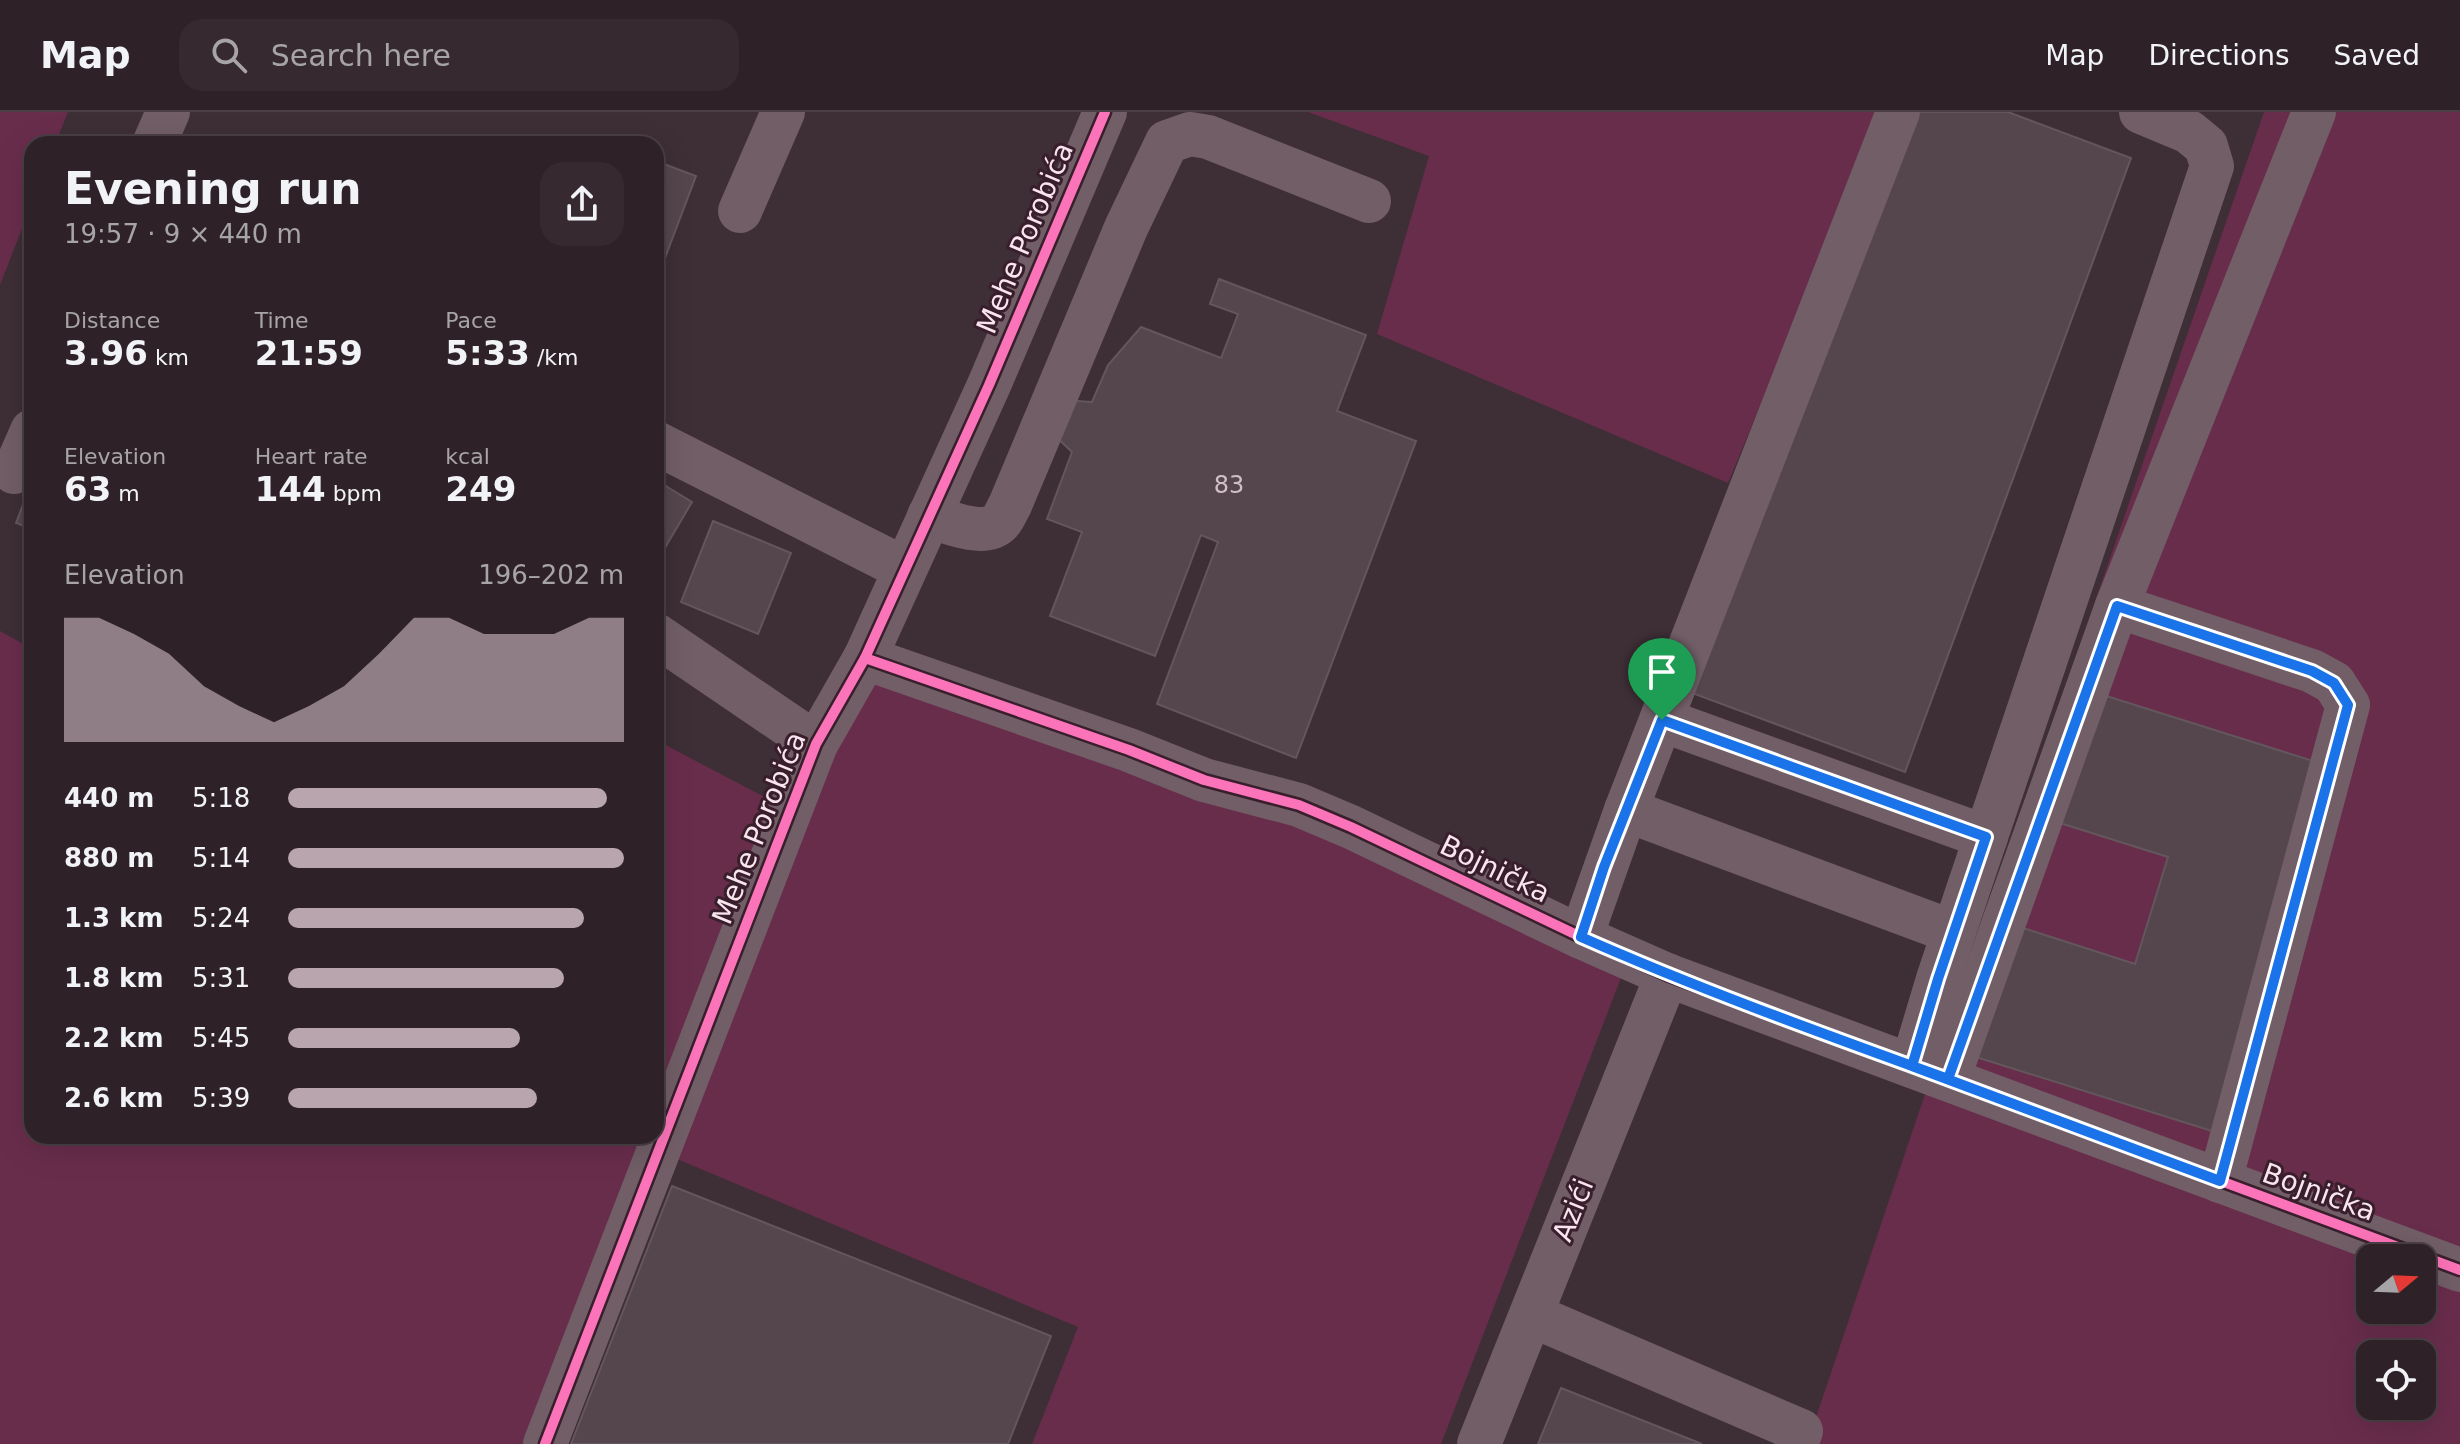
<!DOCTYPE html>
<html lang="en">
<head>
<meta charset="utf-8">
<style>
	body { margin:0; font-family:"DejaVu Sans",sans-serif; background:#362a30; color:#f1f3f6; height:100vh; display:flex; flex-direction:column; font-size:30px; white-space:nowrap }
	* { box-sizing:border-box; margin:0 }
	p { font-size:26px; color:#a7a4a8 }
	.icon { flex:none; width:44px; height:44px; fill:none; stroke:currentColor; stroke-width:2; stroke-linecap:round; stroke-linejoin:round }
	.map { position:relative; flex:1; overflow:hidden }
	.sheet { position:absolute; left:24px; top:24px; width:640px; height:1008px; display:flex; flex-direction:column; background:#2e2228; border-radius:24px; box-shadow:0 8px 32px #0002,0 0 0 2px #493f45 }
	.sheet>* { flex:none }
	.needle { width:52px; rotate:71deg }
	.buttons { position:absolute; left:2356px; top:1132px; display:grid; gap:16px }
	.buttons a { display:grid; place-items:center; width:80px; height:80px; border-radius:16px; background:#2e2228; box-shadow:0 8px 32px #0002,0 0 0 2px #493f45; font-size:40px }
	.pin { position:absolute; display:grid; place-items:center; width:68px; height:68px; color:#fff; margin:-82px -34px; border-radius:50% 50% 50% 0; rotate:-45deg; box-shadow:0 0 8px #0007 }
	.pin .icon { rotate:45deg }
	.round { display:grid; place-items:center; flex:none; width:84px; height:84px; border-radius:24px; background:#362a30 }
	.summary { display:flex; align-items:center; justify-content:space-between; height:136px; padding:0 40px }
	h1 { font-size:44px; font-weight:600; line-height:60px }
	.figures { display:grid; grid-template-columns:repeat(3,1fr); gap:12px; height:136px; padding:8px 40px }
	.figures div { display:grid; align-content:center }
	.figures b { font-size:34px; font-weight:600 }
	.figures small { font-size:22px; font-weight:400 }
	.figures p { font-size:22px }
	.chart { height:224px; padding:16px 40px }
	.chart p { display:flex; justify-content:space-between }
	.chart svg { width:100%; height:144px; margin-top:8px; fill:#b8a5ae; opacity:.7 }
	ul { padding:0 40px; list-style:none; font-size:26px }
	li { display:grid; grid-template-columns:128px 96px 1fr; align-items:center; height:60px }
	li i { height:20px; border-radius:10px; background:#b8a5ae }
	header { display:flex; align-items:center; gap:48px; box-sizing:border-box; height:112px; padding:0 40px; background:#2e2228; border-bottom:2px solid #493f45 }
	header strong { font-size:38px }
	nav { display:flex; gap:44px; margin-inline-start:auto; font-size:28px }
	.search { width:560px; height:72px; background:#362a30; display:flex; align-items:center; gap:20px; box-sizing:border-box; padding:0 28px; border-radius:24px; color:#a7a4a8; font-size:30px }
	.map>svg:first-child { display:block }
	.green { fill:#692d4c; fill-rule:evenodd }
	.building { fill:#54464c; stroke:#63565c; stroke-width:2 }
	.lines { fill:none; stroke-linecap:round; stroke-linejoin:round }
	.minor { stroke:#715e67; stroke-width:44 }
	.cycleway-casing { stroke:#391e2b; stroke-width:15 }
	.cycleway { stroke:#fb73b8; stroke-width:10 }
	.route-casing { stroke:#fff; stroke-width:16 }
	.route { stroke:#1a73e8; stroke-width:10 }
	.labels { text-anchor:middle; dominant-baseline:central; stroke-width:6; stroke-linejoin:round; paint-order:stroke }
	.number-label { font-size:24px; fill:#d0bdc6 }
	.street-label { font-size:28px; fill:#f9e5ee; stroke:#391e2b }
</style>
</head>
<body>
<header>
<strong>Map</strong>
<div class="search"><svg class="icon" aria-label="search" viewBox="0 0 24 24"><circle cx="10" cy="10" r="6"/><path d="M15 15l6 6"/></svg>Search here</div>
<nav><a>Map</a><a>Directions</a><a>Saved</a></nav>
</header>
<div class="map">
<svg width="2460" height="1332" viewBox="0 0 2460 1332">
	<rect width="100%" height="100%" fill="#3e2e36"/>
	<g class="green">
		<path d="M 0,0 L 68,0 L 55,32 L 32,32 L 32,91 L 0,173 Z"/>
		<path d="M 1308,0 L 1882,0 L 1728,371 L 1377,222 L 1429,44 Z"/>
		<path d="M 2264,0 L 2460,0 L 2460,1332 L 1807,1332 L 1924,985 ZM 2370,1146 L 2422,1146 L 2422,1198 L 2370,1198 ZM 2370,1242 L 2422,1242 L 2422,1294 L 2370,1294 Z"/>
		<path d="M 0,519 L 32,537 L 32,1024 L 656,1024 L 656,628 L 789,698 L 868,533 L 1636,827 L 1441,1332 L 1032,1332 L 1078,1215 L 658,1039 L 537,1332 L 0,1332 Z"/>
	</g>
	<g class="building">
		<path d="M 1906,0 L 2008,0 L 2131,46 L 1905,660 L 1692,581 Z"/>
		<path d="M 656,49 L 696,64 L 665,146 L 656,143 Z"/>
		<path d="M 1219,167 L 1366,223 L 1337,299 L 1416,329 L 1296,646 L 1157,592 L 1218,430 L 1201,423 L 1155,544 L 1050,504 L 1082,420 L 1047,407 L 1072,340 L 1050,319 L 1063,288 L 1092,290 L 1108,253 L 1141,215 L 1221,246 L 1238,202 L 1210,192 Z"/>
		<path d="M 656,368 L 692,390 L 656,451 Z"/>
		<path d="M 32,369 L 32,417 L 16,411 Z"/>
		<path d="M 713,409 L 791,441 L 758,522 L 681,490 Z"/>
		<path d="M 2100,582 L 2329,654 L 2215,1020 L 1976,945 L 2017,814 L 2135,852 L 2168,745 L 2060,711 Z"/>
		<path d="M 672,1074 L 1051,1224 L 1008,1332 L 571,1332 Z"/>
		<path d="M 1561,1276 L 1702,1332 L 1538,1332 Z"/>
	</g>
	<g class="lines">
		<g class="minor">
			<path d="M 154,32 L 168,0"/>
			<path d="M 740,99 L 783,0"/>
			<path d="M 656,331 L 905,457"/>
			<path d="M 14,360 L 32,319"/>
			<path d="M 929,404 C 947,410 985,426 1000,410 C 1004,406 1007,398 1010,393 L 1126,116 L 1167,30 L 1190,22 L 1208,25 L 1369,89"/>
			<path d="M 2117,494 L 2314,0"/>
			<path d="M 656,523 L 816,632"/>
			<path d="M 865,546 L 1129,638 L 1204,668 L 1299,693 L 1351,715 L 1581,825 L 1667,863 L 2460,1158"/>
			<path d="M 1662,608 L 1986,725"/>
			<path d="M 1626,698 L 1953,820"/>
			<path d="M 1581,825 L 1626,698 L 1898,0"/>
			<path d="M 1912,954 L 1938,867 L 2212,54 L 2206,34 L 2189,20 L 2141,0"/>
			<path d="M 1948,967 L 2117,494 L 2312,559 L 2334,571 L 2348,593 L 2220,1069"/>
			<path d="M 1531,1203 L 1801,1319 L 1796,1332"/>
			<path d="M 545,1332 L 816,632 L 865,546 L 989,273 L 1105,0"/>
			<path d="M 1479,1332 L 1667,863"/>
		</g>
		<defs>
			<g id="cycleway">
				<path d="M 865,546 L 1129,638 L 1204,668 L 1299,693 L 1351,715 L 1581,825 L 1667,863 L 2460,1158"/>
				<path d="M 545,1332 L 816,632 L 865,546 L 989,273 L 1105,0"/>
			</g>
		</defs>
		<use href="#cycleway" class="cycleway-casing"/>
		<use href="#cycleway" class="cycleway"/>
	</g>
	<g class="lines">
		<defs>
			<path id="route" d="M 1662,608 L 1604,755 L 1581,825 C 1701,878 1824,922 1948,967 L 2117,494 L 2312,559 L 2334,571 L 2348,593 L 2220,1069 L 1912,954 L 1938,867 L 1986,725 L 1662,608"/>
		</defs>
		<use href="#route" class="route-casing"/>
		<use href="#route" class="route"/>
	</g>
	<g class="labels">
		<g class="number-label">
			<text x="1229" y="373">83</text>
		</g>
		<g class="street-label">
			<text transform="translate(1025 126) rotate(-67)">Mehe Porobića</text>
			<text transform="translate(759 716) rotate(-68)">Mehe Porobića</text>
			<text transform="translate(1495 757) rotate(26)">Bojnička</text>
			<text transform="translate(2319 1080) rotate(20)">Bojnička</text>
			<text transform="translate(1573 1098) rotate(-68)">Azići</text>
		</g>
	</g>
</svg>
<div class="buttons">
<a><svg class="needle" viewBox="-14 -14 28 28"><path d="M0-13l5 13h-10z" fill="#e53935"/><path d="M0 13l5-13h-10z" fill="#a7a4a8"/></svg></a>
<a><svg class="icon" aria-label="locate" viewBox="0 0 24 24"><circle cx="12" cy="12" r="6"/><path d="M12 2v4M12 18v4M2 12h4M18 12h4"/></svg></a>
</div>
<div class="pin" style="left:1662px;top:608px;background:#1e9e55"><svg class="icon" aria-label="arrive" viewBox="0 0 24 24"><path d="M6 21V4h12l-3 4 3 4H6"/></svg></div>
<section class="sheet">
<div class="summary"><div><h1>Evening run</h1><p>19:57 · 9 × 440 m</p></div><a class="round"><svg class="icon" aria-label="share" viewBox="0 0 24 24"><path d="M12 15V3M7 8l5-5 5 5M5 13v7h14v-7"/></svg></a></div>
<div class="figures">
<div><p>Distance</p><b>3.96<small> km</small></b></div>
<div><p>Time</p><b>21:59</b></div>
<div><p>Pace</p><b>5:33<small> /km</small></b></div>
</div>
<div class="figures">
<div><p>Elevation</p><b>63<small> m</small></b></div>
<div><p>Heart rate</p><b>144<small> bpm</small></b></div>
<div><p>kcal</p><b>249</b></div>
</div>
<div class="chart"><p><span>Elevation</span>196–202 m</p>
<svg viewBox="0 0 160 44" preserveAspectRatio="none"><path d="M0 44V6L10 6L20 11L30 17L40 27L50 33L60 38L70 33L80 27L90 17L100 6L110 6L120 11L130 11L140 11L150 6L160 6V44z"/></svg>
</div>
<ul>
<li><b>440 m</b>5:18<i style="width:95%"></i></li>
<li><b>880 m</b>5:14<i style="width:100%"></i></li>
<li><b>1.3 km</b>5:24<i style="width:88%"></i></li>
<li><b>1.8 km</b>5:31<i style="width:82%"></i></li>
<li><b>2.2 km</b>5:45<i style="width:69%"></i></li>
<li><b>2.6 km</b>5:39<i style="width:74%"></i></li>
</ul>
</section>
</div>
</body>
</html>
